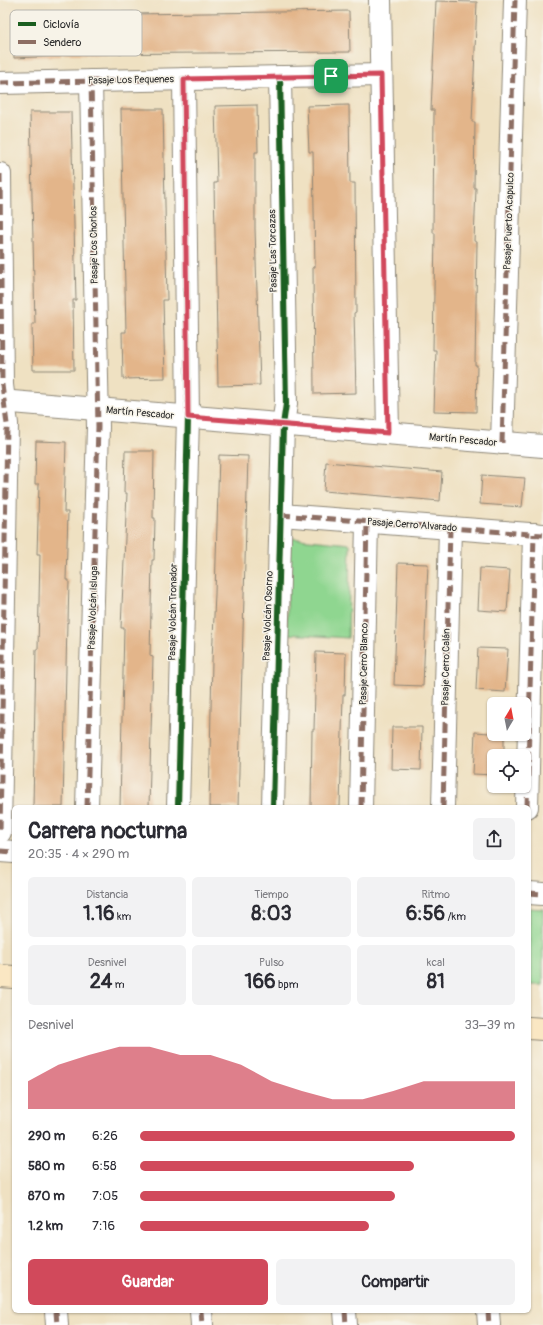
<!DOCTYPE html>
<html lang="es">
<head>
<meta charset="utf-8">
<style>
	body { margin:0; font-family:Pangolin,sans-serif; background:#f2f2f3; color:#2b2b33; height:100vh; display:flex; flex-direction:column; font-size:15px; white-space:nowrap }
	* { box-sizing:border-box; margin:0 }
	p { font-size:13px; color:#7c7c81 }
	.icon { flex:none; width:22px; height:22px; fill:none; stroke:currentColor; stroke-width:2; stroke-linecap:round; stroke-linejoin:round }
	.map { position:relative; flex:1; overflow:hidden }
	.side { position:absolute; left:12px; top:805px; width:519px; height:508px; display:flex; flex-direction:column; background:#fff; border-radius:6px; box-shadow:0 1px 3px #0004 }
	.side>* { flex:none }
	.needle { width:26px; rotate:10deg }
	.controls { position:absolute; left:487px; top:697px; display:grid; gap:8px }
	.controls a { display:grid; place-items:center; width:44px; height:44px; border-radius:6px; background:#fff; box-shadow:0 1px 3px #0004; font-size:20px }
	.pin { position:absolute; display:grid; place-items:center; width:34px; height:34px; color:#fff; margin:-17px; border-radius:8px; box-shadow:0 2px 6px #0006 }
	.round { display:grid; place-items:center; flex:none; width:42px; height:42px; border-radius:6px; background:#f2f2f3 }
	.summary { display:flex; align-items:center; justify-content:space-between; height:68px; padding:0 16px }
	h1 { font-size:22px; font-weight:800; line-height:30px }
	.stats { display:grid; grid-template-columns:repeat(3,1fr); gap:6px; height:68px; padding:4px 16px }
	.stats div { display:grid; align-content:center; border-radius:6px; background:#f2f2f3; text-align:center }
	.stats b { font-size:20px; font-weight:800 }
	.stats small { font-size:11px; font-weight:400 }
	.stats p { font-size:11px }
	.chart { height:112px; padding:8px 16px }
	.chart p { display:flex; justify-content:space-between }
	.chart svg { width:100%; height:72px; margin-top:4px; fill:#d1495b; opacity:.7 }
	.action { display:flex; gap:8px; margin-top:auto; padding:8px 16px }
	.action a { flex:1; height:46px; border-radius:6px; background:#d1495b; color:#fff; font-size:16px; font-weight:800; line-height:46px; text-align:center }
	.action a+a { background:#f2f2f3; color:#2b2b33 }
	ul { padding:0 16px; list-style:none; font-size:13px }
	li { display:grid; grid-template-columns:64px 48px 1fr; align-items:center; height:30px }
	li i { height:10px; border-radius:5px; background:#d1495b }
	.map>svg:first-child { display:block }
	.green { fill:#8fd690; stroke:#5d805e }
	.building { fill:#e3b58a }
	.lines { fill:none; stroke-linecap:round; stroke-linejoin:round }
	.street-casing { stroke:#8d8676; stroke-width:24 }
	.secondary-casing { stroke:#8d8676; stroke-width:24 }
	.street { stroke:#fff; stroke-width:22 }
	.secondary { stroke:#fae7c3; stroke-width:22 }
	.quiet { stroke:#8d6e63; stroke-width:5; stroke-dasharray:10 5; stroke-linecap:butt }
	.cycleway-casing { stroke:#f7f3e8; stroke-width:8 }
	.cycleway { stroke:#1b5e20; stroke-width:6 }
	.route-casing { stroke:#fff; stroke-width:8 }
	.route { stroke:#d1495b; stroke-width:5 }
	.labels { text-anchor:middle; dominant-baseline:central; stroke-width:3; stroke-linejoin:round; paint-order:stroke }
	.street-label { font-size:10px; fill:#2b2b2b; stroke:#f7f3e8 }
	.key { fill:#f7f3e8; stroke:#bab7af; stroke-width:1 }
	.key-label { font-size:11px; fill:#2b2b2b }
</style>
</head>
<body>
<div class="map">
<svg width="543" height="1325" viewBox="0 0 543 1325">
	<rect width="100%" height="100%" fill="#f7f3e8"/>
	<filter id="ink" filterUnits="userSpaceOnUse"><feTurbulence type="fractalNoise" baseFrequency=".025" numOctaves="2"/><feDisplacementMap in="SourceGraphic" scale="8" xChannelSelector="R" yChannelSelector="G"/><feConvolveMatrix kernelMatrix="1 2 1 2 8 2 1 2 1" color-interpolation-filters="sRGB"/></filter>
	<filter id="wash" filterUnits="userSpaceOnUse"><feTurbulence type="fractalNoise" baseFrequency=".012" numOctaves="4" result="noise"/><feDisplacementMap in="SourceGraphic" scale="16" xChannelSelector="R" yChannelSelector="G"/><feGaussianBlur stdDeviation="0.9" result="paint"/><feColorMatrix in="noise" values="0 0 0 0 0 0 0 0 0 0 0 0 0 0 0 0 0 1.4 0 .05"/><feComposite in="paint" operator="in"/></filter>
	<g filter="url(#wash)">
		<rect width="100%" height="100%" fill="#efe1c2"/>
		<g class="green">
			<path d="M 288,538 L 350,544 L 348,638 L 287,634 Z"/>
			<path d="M 529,908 L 543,909 L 543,985 L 529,985 Z"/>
		</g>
		<g id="blocks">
			<g class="building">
				<path d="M 436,1 L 477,2 L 472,122 L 475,122 L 474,188 L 476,188 L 474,241 L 477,242 L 475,365 L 477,365 L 476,412 L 434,411 L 436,350 L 433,350 L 435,233 L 433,233 L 434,110 L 431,110 Z"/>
				<path d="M 349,11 L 350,52 L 61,54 L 61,56 L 14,58 L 13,16 L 88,15 L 87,13 L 134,12 L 134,14 Z"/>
				<path d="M 257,105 L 258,152 L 255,152 L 255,229 L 260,385 L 218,386 L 214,183 L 217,183 L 215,106 Z"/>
				<path d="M 349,105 L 350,183 L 355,183 L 356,312 L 354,313 L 356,393 L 314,394 L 313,267 L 315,267 L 313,152 L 309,152 L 307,106 Z"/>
				<path d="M 121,109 L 163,109 L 167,300 L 163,300 L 165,378 L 123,379 L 122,332 L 126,332 Z"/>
				<path d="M 30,112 L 71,112 L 76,300 L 73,300 L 74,370 L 33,370 L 32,324 L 35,324 Z"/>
				<path d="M 36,441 L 66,442 L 64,512 L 68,512 L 66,580 L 69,580 L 68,623 L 67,622 L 63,807 L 33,807 L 36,649 L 38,649 L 40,554 L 37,554 L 39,484 L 35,484 Z"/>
				<path d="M 125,451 L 154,451 L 153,518 L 155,518 L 154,560 L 152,560 L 150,656 L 153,657 L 149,807 L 120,807 L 124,628 L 121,628 L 127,493 L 124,493 Z"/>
				<path d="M 219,455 L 248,456 L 238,807 L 209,807 L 212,660 L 215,594 Z"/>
				<path d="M 326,462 L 442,472 L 440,501 L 324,491 Z"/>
				<path d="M 482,475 L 525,478 L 522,507 L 480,504 Z"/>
				<path d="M 398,563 L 428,564 L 423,686 L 394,685 Z"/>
				<path d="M 480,568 L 510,570 L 507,612 L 478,610 Z"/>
				<path d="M 478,648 L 508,649 L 505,692 L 476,690 Z"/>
				<path d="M 316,652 L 346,653 L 345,695 L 343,695 L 340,807 L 311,807 L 312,730 L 314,730 Z"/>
				<path d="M 392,727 L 422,727 L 421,770 L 391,769 Z"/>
				<path d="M 475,732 L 504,734 L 504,756 L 494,756 L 494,775 L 473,774 Z"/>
			</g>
		</g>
	</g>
	<g filter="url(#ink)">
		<use href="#blocks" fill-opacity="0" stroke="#8d8676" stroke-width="1"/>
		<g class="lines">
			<defs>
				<g id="street">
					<path d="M 380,0 L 388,433"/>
					<path d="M 0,83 L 381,75"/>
					<path d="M 0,174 L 2,385 L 7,424 L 0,832"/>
					<path d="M 0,401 L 543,446"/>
					<path d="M 502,443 L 515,0"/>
					<path d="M 281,515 L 543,535"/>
					<path d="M 87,807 L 98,427 L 91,81"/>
					<path d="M 178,807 L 188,417 L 184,79"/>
					<path d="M 273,807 L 283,425 L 286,404 L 280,77"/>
					<path d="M 361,807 L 367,522"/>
					<path d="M 443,807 L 450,528"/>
					<path d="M 527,807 L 534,534"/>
					<path d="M 0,851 L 14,852"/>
					<path d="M 529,893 L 543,894"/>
					<path d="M 56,1311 L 57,1325"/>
					<path d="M 201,1311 L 202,1325"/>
					<path d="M 345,1311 L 346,1325"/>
					<path d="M 488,1311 L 489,1325"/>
				</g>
				<g id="secondary">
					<path d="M 0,976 L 14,977"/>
					<path d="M 529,1028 L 543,1029"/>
				</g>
			</defs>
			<use href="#street" class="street-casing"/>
			<use href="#secondary" class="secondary-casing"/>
			<use href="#street" class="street"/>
			<use href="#secondary" class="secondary"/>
			<g class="quiet">
				<path d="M 0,83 L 381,75"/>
				<path d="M 0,174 L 2,385 L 7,424 L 0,832"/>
				<path d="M 502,443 L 515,0"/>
				<path d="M 281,515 L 543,535"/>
				<path d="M 87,807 L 98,427 L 91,81"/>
				<path d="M 361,807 L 367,522"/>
				<path d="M 443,807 L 450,528"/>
				<path d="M 527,807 L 534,534"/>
				<path d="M 0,851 L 14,852"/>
				<path d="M 529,893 L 543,894"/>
				<path d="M 56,1311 L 57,1325"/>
				<path d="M 201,1311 L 202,1325"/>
				<path d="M 345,1311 L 346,1325"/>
				<path d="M 488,1311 L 489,1325"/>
			</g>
			<defs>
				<g id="cycleway">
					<path d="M 178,807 L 188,417 L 184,79"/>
					<path d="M 273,807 L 283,425 L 286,404 L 280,77"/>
				</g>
			</defs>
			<use href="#cycleway" class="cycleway-casing"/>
			<use href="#cycleway" class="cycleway"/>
		</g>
	</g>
	<g class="lines" filter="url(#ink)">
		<defs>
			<path id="route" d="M 381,75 L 388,433 L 188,417 L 184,79 Z"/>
		</defs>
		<use href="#route" class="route-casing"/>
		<use href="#route" class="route"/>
	</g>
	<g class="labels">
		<g class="street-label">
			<text transform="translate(131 80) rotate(-1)">Pasaje Los Pequenes</text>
			<text transform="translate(509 221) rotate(-88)">Pasaje Puerto Acapulco</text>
			<text transform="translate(94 245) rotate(-91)">Pasaje Los Chorlos</text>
			<text transform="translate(273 251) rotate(-91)">Pasaje Las Torcazas</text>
			<text transform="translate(140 413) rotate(5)">Martín Pescador</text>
			<text transform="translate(463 440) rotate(5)">Martín Pescador</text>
			<text transform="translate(412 525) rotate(4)">Pasaje Cerro Alvarado</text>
			<text transform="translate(93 608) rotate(-88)">Pasaje Volcán Isluga</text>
			<text transform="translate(173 612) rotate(-89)">Pasaje Volcán Tronador</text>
			<text transform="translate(268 616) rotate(-88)">Pasaje Volcán Osorno</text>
			<text transform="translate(364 664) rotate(-89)">Pasaje Cerro Blanco</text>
			<text transform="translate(446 667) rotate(-89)">Pasaje Cerro Calán</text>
		</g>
	</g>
	<rect x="10" y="10" width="132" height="46" rx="6" class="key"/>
	<rect x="18" y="22" width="18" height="4" fill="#1b5e20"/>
	<rect x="18" y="40" width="18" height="4" fill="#8d6e63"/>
	<g class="key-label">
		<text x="43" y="28">Ciclovía</text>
		<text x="43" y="46">Sendero</text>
	</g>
</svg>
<div class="controls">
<a><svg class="needle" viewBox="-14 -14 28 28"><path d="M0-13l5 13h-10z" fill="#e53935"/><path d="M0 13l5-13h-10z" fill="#7c7c81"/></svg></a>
<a><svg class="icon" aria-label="locate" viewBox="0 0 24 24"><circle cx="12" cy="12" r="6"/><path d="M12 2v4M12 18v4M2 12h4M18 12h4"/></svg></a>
</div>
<div class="pin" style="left:331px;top:76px;background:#1e9e55"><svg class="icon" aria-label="arrive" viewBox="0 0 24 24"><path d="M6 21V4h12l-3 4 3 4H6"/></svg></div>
<section class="side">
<div class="summary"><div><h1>Carrera nocturna</h1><p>20:35 · 4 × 290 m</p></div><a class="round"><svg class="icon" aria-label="share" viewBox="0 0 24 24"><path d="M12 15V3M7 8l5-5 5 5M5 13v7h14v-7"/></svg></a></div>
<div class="stats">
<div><p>Distancia</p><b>1.16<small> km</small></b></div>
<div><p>Tiempo</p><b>8:03</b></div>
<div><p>Ritmo</p><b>6:56<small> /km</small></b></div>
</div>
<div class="stats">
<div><p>Desnivel</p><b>24<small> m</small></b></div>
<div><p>Pulso</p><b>166<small> bpm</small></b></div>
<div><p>kcal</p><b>81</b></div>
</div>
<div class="chart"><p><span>Desnivel</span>33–39 m</p>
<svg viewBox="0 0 160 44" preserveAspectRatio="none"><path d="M0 44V27L10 17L20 11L30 6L40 6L50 11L60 11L70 17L80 27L90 33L100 38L110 38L120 33L130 27L140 27L150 27L160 27V44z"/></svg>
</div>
<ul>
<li><b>290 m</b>6:26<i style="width:100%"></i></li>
<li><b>580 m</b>6:58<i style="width:73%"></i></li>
<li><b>870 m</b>7:05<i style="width:68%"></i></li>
<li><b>1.2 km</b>7:16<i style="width:61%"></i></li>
</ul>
<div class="action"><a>Guardar</a><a>Compartir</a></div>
</section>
</div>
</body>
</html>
